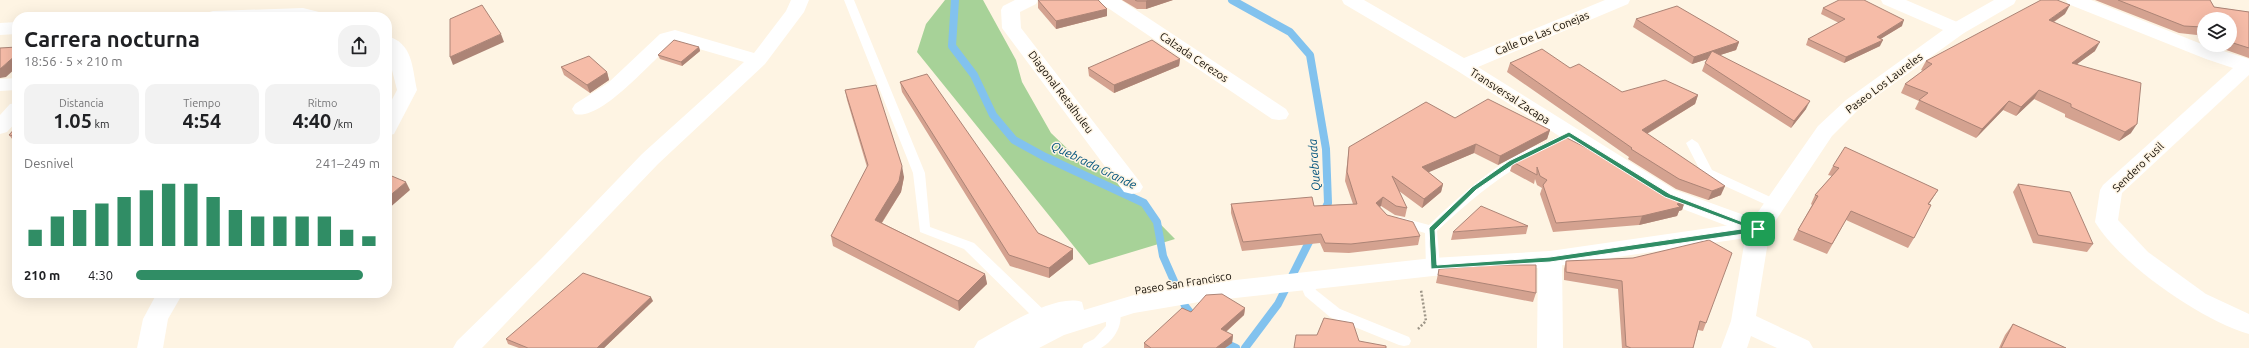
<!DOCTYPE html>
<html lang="es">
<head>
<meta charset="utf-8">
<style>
	body { margin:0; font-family:Ubuntu,sans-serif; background:#f2f2f2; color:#202124; height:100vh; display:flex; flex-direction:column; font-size:15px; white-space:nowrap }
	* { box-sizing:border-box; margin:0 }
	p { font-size:13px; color:#757577 }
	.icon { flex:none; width:22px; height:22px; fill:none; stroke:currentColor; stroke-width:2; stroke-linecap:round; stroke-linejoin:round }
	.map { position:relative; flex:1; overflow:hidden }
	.drawer { position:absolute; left:12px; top:12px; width:380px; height:286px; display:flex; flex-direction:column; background:#fff; border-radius:16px; box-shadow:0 4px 16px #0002 }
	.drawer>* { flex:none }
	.tools { position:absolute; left:2197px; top:12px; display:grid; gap:8px }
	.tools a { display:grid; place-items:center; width:40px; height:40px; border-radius:50%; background:#fff; box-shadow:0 4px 16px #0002; font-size:20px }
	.pin { position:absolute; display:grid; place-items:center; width:34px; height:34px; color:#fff; margin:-17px; border-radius:8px; box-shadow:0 2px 6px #0006 }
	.round { display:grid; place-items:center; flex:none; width:42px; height:42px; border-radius:16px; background:#f2f2f2 }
	.summary { display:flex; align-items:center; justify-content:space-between; height:68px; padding:0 12px }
	h1 { font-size:22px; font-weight:700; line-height:30px }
	.stats { display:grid; grid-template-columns:repeat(3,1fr); gap:6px; height:68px; padding:4px 12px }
	.stats div { display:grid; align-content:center; border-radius:10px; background:#f2f2f2; text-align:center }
	.stats b { font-size:20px; font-weight:700 }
	.stats small { font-size:11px; font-weight:400 }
	.stats p { font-size:11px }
	.chart { height:112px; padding:8px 12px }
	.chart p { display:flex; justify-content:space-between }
	.chart svg { width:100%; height:72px; margin-top:4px; stroke:#308d65; stroke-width:6 }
	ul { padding:0 12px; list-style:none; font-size:13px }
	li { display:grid; grid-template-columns:64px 48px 1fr; align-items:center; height:30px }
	li i { height:10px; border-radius:5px; background:#308d65 }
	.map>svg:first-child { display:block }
	.green { fill:#a7d298 }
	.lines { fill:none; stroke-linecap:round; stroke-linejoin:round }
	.stream { stroke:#82c2ee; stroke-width:8 }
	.path { stroke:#9e9688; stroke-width:2.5; stroke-dasharray:2 2; stroke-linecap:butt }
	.service { fill:#fff; fill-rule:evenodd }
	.minor { fill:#fff; fill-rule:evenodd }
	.tertiary { fill:#fff; fill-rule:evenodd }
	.wall { fill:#d4a290 }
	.shaded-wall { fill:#ac8476 }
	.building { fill:#f6bca8; stroke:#ac8476 }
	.route { fill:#308d65; stroke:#fff; fill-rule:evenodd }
	.labels { text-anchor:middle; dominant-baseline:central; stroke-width:3; stroke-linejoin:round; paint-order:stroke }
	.street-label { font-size:11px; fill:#110b03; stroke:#fef4e3 }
	.water-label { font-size:12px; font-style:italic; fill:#00537d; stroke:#fef4e3 }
</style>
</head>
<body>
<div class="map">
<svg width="2249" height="348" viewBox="0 0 2249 348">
	<rect width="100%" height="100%" fill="#fef4e3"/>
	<path class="green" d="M 945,0 L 983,0 L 1016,60 L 1022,82 L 1051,133 L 1075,156 L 1109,172 L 1175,239 L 1089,265 L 917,52 L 926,24 Z"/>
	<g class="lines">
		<g class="stream">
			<path d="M 955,0 L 952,46 L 974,75 L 993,115 L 1014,140 L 1045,157 L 1144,203 L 1157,222 L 1163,256 L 1185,306 L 1195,319"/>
			<path d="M 1232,0 L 1290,32 L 1310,55 L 1326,149 L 1328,203 L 1322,215"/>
			<path d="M 1220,341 L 1236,348"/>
			<path d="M 1245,348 L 1278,304 L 1313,234"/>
		</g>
		<path class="path" d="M 1418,329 L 1426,321 L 1421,290"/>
		<g class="service">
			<path d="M 844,0 L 854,0 L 925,173 L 930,227 L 974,243 L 1047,313 L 1049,317 L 1047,321 L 1037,321 L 964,249 L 920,232 L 913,173 Z"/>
			<path d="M 1692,139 L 1698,143 L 1712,170 L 1779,201 L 1781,204 L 1779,207 L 1771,207 L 1703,176 L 1686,143 Z"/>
			<path d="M 1539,145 L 1545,149 L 1543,152 C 1503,173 1470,200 1437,231 L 1440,267 L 1438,270 L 1428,270 L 1426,267 L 1425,233 L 1395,224 L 1393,221 L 1395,218 L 1399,217 L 1429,225 C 1455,200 1504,155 1539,145 Z"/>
			<path d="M 1306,277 L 1311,279 L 1316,290 L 1340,309 L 1409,337 L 1411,341 L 1409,345 L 1404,346 L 1399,345 L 1330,317 L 1305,296 L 1299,282 L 1301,279 Z"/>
			<path d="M 1113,306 L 1118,307 C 1126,322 1114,341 1101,348 L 1082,348 L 1084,344 L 1094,339 L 1106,326 L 1106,311 L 1108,307 Z"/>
		</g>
		<g class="minor">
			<path d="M 791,0 L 809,0 L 804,12 L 765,64 L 658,164 L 482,348 L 453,348 L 457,341 L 542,258 L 642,154 L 744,62 L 675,42 C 652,59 603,121 575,114 L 572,109 L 575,104 L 608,83 L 660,34 L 675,30 L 754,53 L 786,11 Z"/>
			<path d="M 1015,0 L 1038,0 L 1036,4 L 1020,12 L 1021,28 L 1140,182 L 1143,187 L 1140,192 L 1132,194 L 1124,192 L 1002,28 L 1001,10 L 1003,6 Z"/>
			<path d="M 1100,0 L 1121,0 L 1286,109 L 1289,114 L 1286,119 L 1279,120 L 1272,119 L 1102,4 Z"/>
			<path d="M 1342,0 L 1364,0 L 1464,58 L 1605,0 L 1630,0 L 1628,4 L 1478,67 L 1675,190 L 1766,223 L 1770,229 L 1756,316 L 1809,341 L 1813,348 L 1777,348 L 1751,336 L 1747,348 L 1721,348 L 1731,321 L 1746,233 L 1659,200 L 1456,70 L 1344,4 Z"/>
			<path d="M 1881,0 L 1906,0 L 1964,25 L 1967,29 L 1964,33 L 1957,35 L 1950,33 L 1883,4 Z"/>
			<path d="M 2066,0 L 2091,0 L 2204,45 L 2249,59 L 2249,75 L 2122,193 L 2118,220 L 2148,252 L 2206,294 L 2249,314 L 2249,334 C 2201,320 2121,265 2095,222 L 2100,190 L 2103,185 L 2233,68 L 2206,59 L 2068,4 Z"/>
			<path d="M 303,8 L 323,13 L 325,17 L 204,17 L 206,13 L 213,11 Z"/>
			<path d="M 17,22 L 17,34 L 0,35 L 0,23 Z"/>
			<path d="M 387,36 C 413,43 412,67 417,90 L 394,134 L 387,136 L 387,109 L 397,90 L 387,50 Z"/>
			<path d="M 17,78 L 17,90 L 0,91 L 0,79 Z"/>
			<path d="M 17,103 L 17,121 L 7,132 L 0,134 L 0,115 L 10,104 Z"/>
			<path d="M 1550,251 L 1558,253 L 1562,259 L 1563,348 L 1537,348 L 1538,259 L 1542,253 Z"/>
			<path d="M 157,293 L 183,293 L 168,319 L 163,348 L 137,348 L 143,319 Z"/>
		</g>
		<path class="tertiary" d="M 1994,0 L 2016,0 L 2014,4 L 1964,33 L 1860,108 L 1832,136 L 1766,235 L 1550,267 L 1433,276 L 1199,302 L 1134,313 L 1064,335 L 1039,348 L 974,348 L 978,341 C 1002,328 1055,293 1082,302 L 1084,310 L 1134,295 L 1199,284 L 1433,258 L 1550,251 L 1751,222 L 1818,126 L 1846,100 L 1950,25 Z"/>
	</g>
	<g class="wall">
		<path d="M 1038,0 L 1107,9 L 1107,16 L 1056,29 L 1038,8 Z"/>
		<path d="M 1122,0 L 1173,0 L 1146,9 L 1137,9 Z"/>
		<path d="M 2095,0 L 2210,0 L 2214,7 L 2249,12 L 2249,58 L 2212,45 L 2230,45 L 2230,19 L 2204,19 L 2204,42 L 2199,40 L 2197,35 L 2179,33 Z"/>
		<path d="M 1823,8 L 1902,26 L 1880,39 L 1880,46 L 1844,63 L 1806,45 L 1808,39 L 1839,23 L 1821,14 Z"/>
		<path d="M 2065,14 L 2054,22 L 2095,51 L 2077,64 L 2131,133 L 2119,141 L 2065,117 L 2065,114 L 2034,99 L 2016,116 L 2003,110 L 1976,138 L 1915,109 L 1919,101 L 1901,93 L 1905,84 L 1923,71 L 1921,70 L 1926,61 Z"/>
		<path d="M 1636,19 L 1739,42 L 1736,50 L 1720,55 L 1806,109 L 1791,128 L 1702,71 L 1705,63 L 1707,59 L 1692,64 L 1633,27 Z"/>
		<path d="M 699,47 L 700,51 L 682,66 L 660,59 L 658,55 Z"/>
		<path d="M 1180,59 L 1179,66 L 1114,93 L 1089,76 L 1088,68 Z"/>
		<path d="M 1510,63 L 1570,68 L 1622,92 L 1698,95 L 1695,104 L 1647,134 L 1721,195 L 1708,200 L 1676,189 L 1628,159 L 1629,157 L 1507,72 Z"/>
		<path d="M 561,67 L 607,72 L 609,80 L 590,93 L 564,75 Z"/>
		<path d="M 900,82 L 1038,233 L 1073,249 L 1073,259 L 1049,278 L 1010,266 L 902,92 Z"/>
		<path d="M 845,90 L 904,177 L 901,192 L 882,223 L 985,274 L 987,284 L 959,311 L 833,246 L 831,236 L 867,167 L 847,100 Z"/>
		<path d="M 1455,118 L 1550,130 L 1547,139 L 1498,165 L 1474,153 L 1428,172 L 1443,184 L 1441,192 L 1422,208 L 1399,191 L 1407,208 L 1405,217 L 1395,215 L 1381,206 L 1379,207 L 1387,215 L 1420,236 L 1418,245 L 1349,253 L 1324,252 L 1320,243 L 1242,251 L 1231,213 L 1231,204 L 1314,206 L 1353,204 L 1345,181 L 1349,147 Z"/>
		<path d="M 17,126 L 17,145 L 9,135 Z"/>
		<path d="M 1513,162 L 1662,192 L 1685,201 L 1682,210 L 1679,211 L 1677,216 L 1639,225 L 1553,232 L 1540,194 L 1542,188 L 1537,185 L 1535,179 L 1534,184 L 1510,171 Z"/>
		<path d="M 1833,166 L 1938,190 L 1929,204 L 1914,238 L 1908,248 L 1846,220 L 1827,254 L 1793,240 L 1798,230 L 1812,205 L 1811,204 L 1815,195 L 1832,176 L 1828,175 Z"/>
		<path d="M 2018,184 L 2093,244 L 2087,252 L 2033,243 L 2013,192 Z"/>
		<path d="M 1528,226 L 1526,234 L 1451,240 L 1453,232 Z"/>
		<path d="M 1633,258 L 1706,323 L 1703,331 L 1698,330 L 1693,348 L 1622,348 L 1618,289 L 1564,280 L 1564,269 L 1566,261 Z"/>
		<path d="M 1439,269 L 1536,293 L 1533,302 L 1436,283 Z"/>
		<path d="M 653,301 L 604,348 L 519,348 L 508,344 L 506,339 Z"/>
		<path d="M 1245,308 L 1244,315 L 1226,332 L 1233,335 L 1232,343 L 1225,348 L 1144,348 L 1144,343 L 1191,312 Z"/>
		<path d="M 2013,324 L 2066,348 L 1999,348 L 2005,335 Z"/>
	</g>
	<g class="shaded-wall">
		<path d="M 1149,0 L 1173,0 L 1146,9 L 1146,1 Z"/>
		<path d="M 2070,5 L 2065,14 L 2044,28 L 2049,20 Z"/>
		<path d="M 1107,9 L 1107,16 L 1056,29 L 1056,21 Z"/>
		<path d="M 1904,20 L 1902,26 L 1874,43 L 1877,37 Z"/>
		<path d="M 501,34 L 504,42 L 453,65 L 450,57 Z"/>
		<path d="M 1883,40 L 1880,46 L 1844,63 L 1846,57 Z"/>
		<path d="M 1739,42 L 1736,50 L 1692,64 L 1694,57 Z"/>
		<path d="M 2100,42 L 2095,51 L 2066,72 L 2072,63 Z"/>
		<path d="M 699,47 L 700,51 L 682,66 L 681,62 Z"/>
		<path d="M 17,54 L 17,67 L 6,77 L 0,78 L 0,69 Z"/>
		<path d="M 1180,59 L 1179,66 L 1114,93 L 1114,85 Z"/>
		<path d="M 607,72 L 609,80 L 590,93 L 587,85 Z"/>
		<path d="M 2039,90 L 2034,99 L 2016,116 L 2021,107 Z"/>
		<path d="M 1698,95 L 1695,104 L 1638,139 L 1642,130 Z"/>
		<path d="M 1810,101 L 1806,109 L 1791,128 L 1794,121 Z"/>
		<path d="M 2009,101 L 2003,110 L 1976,138 L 1982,129 Z"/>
		<path d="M 2137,124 L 2131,133 L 2119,141 L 2125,132 Z"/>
		<path d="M 1550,130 L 1547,139 L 1498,165 L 1500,156 Z"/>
		<path d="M 1476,144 L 1474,153 L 1420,176 L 1422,167 Z"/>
		<path d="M 902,166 L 904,177 L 901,192 L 877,230 L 875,220 Z"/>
		<path d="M 406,182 L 410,190 L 387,210 L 387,198 Z"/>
		<path d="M 1443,184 L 1441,192 L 1422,208 L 1424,199 Z"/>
		<path d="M 1725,186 L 1721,195 L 1708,200 L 1712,191 Z"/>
		<path d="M 1938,190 L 1932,199 L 1923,213 L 1928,204 Z"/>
		<path d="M 1383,197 L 1381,206 L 1374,212 L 1376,203 Z"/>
		<path d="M 1685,201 L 1682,210 L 1679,211 L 1677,216 L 1639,225 L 1642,216 Z"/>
		<path d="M 1073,249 L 1073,259 L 1049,278 L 1049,268 Z"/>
		<path d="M 985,274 L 987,284 L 959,311 L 958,301 Z"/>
		<path d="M 651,297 L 653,301 L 604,348 L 597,348 Z"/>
		<path d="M 1245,308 L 1244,315 L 1221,336 L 1221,329 Z"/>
		<path d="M 1233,335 L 1232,343 L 1225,348 L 1216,348 Z"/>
	</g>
	<g class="building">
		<path d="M 1038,0 L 1098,0 L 1107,9 L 1056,21 Z"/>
		<path d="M 1135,0 L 1149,0 L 1146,1 L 1137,1 Z"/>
		<path d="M 1839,0 L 1864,0 L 1904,20 L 1877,37 L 1883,40 L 1846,57 L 1808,39 L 1845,19 L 1823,8 Z"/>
		<path d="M 2041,0 L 2057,0 L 2070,5 L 2049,20 L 2100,42 L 2072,63 L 2141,83 L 2137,124 L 2125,132 L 2071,107 L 2071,104 L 2039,90 L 2021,107 L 2009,101 L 1982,129 L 1919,100 L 1928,93 L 1905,84 L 1932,64 L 1926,61 Z"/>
		<path d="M 2118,0 L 2210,0 L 2214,7 L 2249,12 L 2249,48 L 2230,42 L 2230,19 L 2204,19 L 2204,32 L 2202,27 L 2184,26 Z"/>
		<path d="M 482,5 L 501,34 L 450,57 L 450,19 Z"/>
		<path d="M 1677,6 L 1739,42 L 1694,57 L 1636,19 Z"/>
		<path d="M 674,40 L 699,47 L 681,62 L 658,55 Z"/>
		<path d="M 1152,40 L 1180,59 L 1114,85 L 1088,68 Z"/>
		<path d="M 17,47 L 17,54 L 0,69 L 0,48 Z"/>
		<path d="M 1542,49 L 1570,68 L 1579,64 L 1622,92 L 1665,80 L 1698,95 L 1642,130 L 1725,186 L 1712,191 L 1679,179 L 1631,149 L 1632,148 L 1510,63 Z"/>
		<path d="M 1712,51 L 1810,101 L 1794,121 L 1705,63 Z"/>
		<path d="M 589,56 L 607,72 L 587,85 L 561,67 Z"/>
		<path d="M 927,74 L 1038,233 L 1073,249 L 1049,268 L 1009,255 L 900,82 Z"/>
		<path d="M 876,85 L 902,166 L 899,181 L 875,220 L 985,274 L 958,301 L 831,236 L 868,165 L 845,90 Z"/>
		<path d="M 1488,99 L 1550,130 L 1500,156 L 1476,144 L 1422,167 L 1443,184 L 1424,199 L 1392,176 L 1407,208 L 1396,206 L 1383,197 L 1376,203 L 1387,215 L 1413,222 L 1420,236 L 1351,244 L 1325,243 L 1321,234 L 1243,242 L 1231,204 L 1312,197 L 1314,206 L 1357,204 L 1347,172 L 1349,147 L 1426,102 L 1455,118 Z"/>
		<path d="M 17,126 L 17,136 L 9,135 Z"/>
		<path d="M 1563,136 L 1616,163 L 1662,192 L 1685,201 L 1677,204 L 1680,207 L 1642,216 L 1556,223 L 1543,185 L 1547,180 L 1540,176 L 1537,167 L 1537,175 L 1513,162 Z"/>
		<path d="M 1845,147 L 1938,190 L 1928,204 L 1931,205 L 1914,238 L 1851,211 L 1832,244 L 1798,230 L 1818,196 L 1815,195 L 1839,168 L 1833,166 Z"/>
		<path d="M 387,174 L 406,182 L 387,198 Z"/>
		<path d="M 2018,184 L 2070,192 L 2093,244 L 2038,235 Z"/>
		<path d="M 1481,206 L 1528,226 L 1453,232 Z"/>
		<path d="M 1709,240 L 1732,253 L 1706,323 L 1700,321 L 1693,348 L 1631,348 L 1626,346 L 1622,281 L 1566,272 L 1566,261 L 1633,258 Z"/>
		<path d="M 1492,265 L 1536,265 L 1536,293 L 1438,275 L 1439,269 Z"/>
		<path d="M 583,273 L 651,297 L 597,348 L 528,348 L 506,339 Z"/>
		<path d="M 1222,294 L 1245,308 L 1221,329 L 1233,335 L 1216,348 L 1151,348 L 1144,343 L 1182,308 L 1191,312 L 1206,295 Z"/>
		<path d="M 1324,318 L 1353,323 L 1359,341 L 1386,346 L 1386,348 L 1294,348 L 1296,335 L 1317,335 Z"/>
		<path d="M 2013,324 L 2066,348 L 2001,348 Z"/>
	</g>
	<path class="route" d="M 1569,132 L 1670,194 L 1761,229 L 1758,232 L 1550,262 L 1431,269 L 1429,228 L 1472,187 L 1509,161 ZM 1569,137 L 1665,197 L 1748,228 L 1550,257 L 1437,265 L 1435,230 L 1476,190 L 1514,164 Z"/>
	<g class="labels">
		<g class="street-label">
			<text transform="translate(1542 33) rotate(-22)">Calle De Las Conejas</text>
			<text transform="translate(1194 57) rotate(34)">Calzada Cerezos</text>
			<text transform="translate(1884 83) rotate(-37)">Paseo Los Laureles</text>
			<text transform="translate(1061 92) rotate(53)">Diagonal Retalhuleu</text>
			<text transform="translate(1510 96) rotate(33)">Transversal Zacapa</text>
			<text transform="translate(2138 167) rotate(-44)">Sendero Fusil</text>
			<text transform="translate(1183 283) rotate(-9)">Paseo San Francisco</text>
		</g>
		<g class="water-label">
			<text transform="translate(1094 165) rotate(26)">Quebrada Grande</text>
			<text transform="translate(1314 165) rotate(-94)">Quebrada</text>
		</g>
	</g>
</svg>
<div class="tools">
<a><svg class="icon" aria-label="layers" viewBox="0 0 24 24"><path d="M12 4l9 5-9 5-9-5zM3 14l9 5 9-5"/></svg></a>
</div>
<div class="pin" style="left:1758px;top:229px;background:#1e9e55"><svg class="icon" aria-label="arrive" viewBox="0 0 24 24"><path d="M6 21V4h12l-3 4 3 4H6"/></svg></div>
<section class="drawer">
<div class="summary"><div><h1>Carrera nocturna</h1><p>18:56 · 5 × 210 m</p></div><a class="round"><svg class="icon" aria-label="share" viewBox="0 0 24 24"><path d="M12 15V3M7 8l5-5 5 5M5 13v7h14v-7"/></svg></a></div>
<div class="stats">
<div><p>Distancia</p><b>1.05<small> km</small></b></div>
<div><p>Tiempo</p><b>4:54</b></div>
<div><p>Ritmo</p><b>4:40<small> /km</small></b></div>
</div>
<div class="chart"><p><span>Desnivel</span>241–249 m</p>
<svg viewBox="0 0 160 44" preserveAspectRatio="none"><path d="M5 44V34M15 44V26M25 44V22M35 44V18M45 44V14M55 44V10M65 44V6M75 44V6M85 44V14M95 44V22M105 44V26M115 44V26M125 44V26M135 44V26M145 44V34M155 44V38"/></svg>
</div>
<ul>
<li><b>210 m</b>4:30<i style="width:93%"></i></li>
</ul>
</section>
</div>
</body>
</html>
